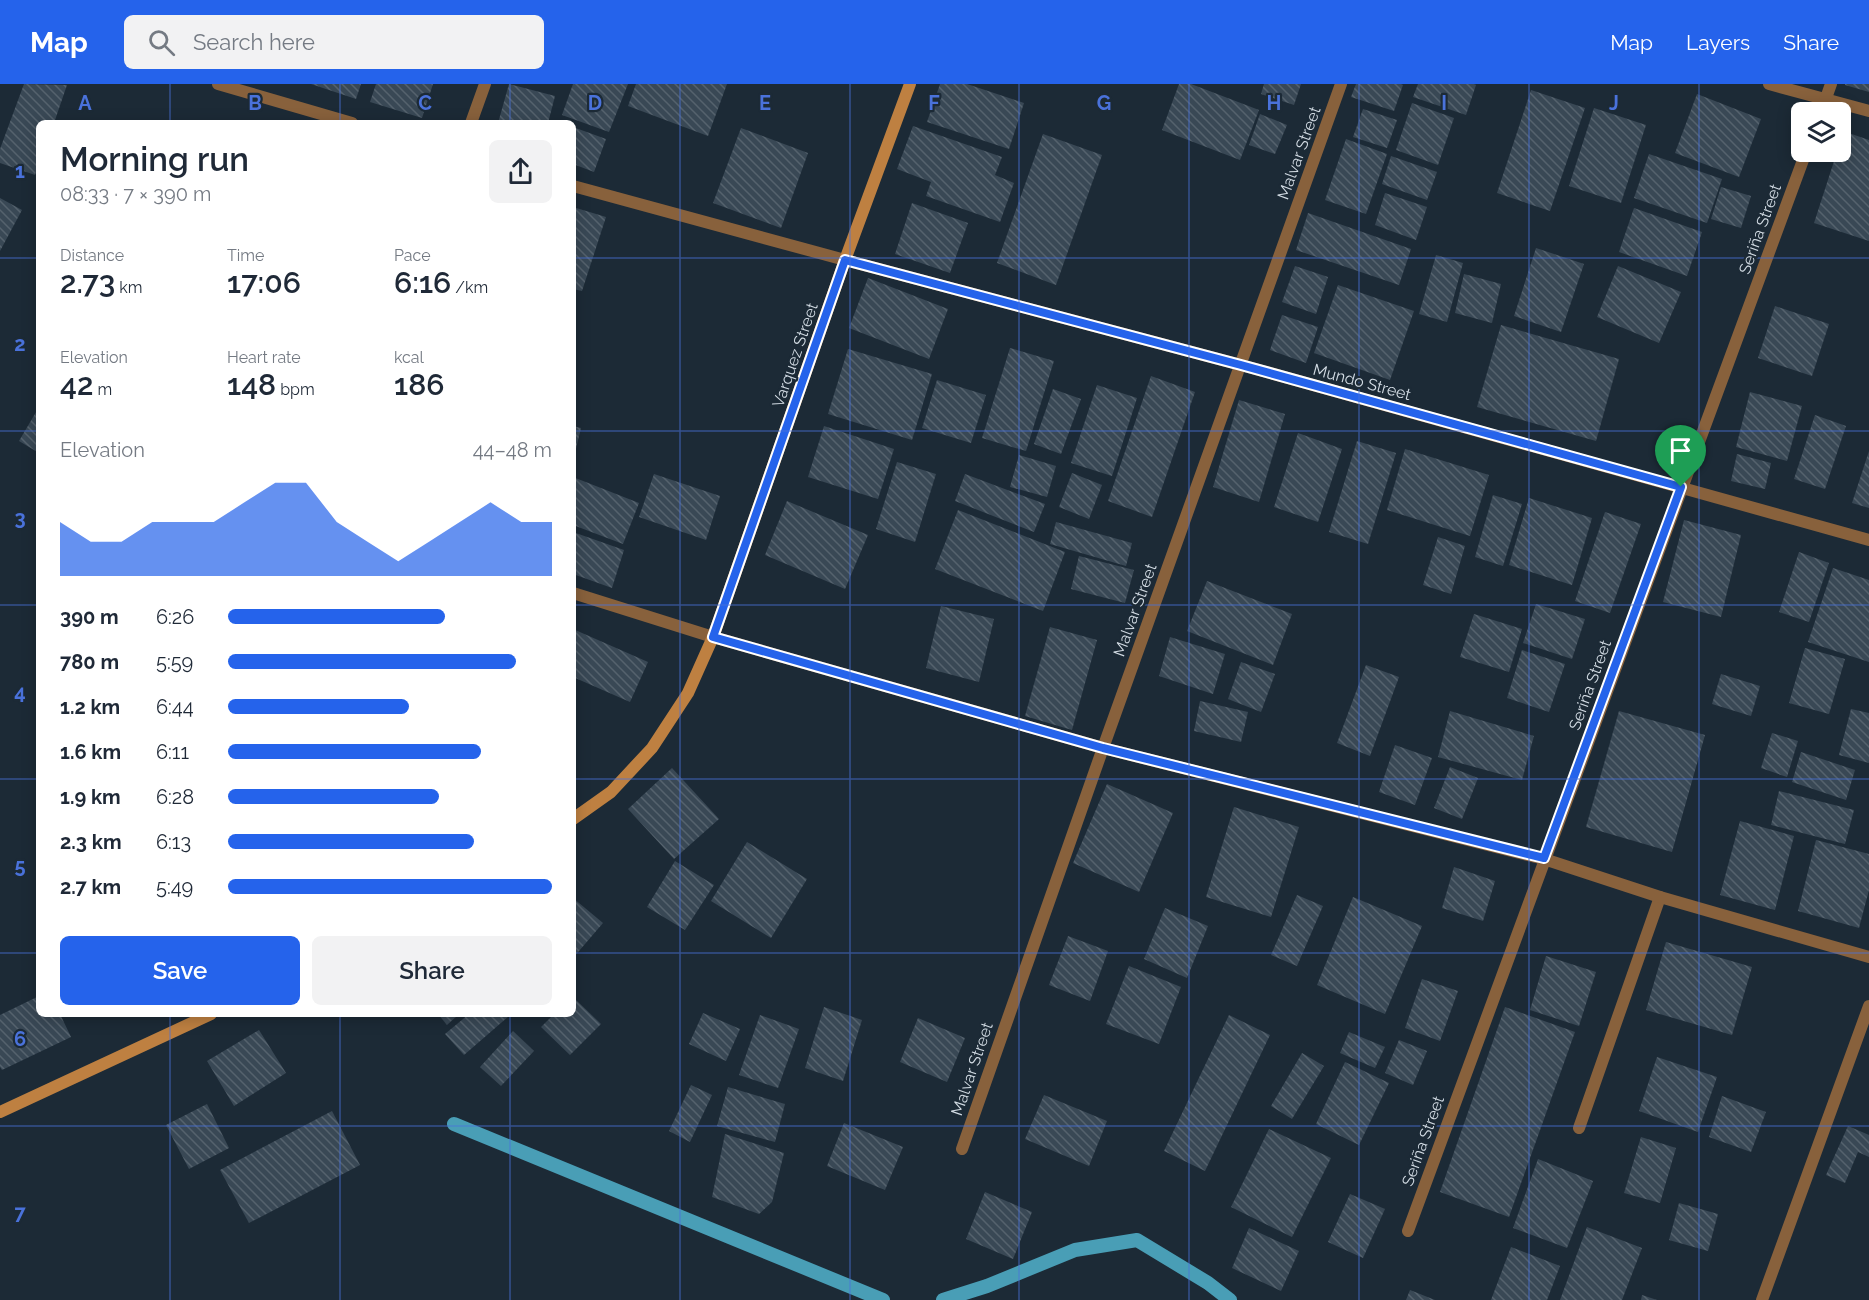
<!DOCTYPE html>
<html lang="en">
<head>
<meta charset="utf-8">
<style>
	body { margin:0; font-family:Raleway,sans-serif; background:#f2f2f3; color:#1f2937; height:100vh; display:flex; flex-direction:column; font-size:22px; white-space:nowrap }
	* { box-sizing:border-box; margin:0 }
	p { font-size:20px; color:#747a83 }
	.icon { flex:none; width:33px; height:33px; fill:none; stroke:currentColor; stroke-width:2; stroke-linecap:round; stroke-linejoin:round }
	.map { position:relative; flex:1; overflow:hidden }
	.panel { position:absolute; left:36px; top:36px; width:540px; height:897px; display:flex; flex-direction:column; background:#fff; border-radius:9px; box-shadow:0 3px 15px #0003 }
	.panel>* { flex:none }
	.fabs { position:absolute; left:1791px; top:18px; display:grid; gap:12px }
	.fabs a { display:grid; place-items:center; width:60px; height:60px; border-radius:9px; background:#fff; box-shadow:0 3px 15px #0003; font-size:30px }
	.pin { position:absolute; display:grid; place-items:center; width:51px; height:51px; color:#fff; margin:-62px -26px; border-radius:50% 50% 50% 0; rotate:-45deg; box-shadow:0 0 6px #0007 }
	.pin .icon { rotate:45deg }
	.round { display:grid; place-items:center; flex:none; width:63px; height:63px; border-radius:9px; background:#f2f2f3 }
	.summary { display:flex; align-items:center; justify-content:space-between; height:102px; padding:0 24px }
	h1 { font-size:33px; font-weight:600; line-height:45px }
	.metrics { display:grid; grid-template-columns:repeat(3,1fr); gap:9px; height:102px; padding:6px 24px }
	.metrics div { display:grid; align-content:center }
	.metrics b { font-size:30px; font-weight:600 }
	.metrics small { font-size:16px; font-weight:400 }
	.metrics p { font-size:16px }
	.chart { height:168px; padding:12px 24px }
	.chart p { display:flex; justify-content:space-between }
	.chart svg { width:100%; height:108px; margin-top:6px; fill:#2563eb; opacity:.7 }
	.cta { display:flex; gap:12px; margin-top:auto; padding:12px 24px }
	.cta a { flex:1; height:69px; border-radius:9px; background:#2563eb; color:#fff; font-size:24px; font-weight:600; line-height:69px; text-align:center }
	.cta a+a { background:#f2f2f3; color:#1f2937 }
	ul { padding:0 24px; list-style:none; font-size:20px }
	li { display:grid; grid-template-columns:96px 72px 1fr; align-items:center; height:45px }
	li i { height:15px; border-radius:8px; background:#2563eb }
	header { display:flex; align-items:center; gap:36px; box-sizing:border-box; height:84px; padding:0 30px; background:#2563eb; color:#fff }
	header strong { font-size:28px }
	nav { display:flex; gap:33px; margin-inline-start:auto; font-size:21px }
	.search { width:420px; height:54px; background:#f2f2f3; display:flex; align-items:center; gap:15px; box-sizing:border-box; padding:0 21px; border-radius:9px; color:#747a83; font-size:22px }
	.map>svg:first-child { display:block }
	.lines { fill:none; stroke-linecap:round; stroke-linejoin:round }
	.stream { stroke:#499eb6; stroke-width:14 }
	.building { fill:url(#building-back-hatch) }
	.service { stroke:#88613c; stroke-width:12 }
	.minor { stroke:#88613c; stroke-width:12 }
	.tertiary { stroke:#88613c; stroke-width:12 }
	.secondary { stroke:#be8041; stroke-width:12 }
	.route-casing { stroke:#fff; stroke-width:12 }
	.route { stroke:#2563eb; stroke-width:8 }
	.grid { fill:none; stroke:#4a72db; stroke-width:1.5; stroke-opacity:0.55 }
	.labels { text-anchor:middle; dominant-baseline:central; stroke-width:4.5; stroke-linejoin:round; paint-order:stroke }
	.street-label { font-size:16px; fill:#d3dce4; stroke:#1c2a36 }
	.grid-label { font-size:20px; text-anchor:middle; font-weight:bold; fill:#4a72db; stroke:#1c2a36; stroke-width:4.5; stroke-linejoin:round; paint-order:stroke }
</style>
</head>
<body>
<header>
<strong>Map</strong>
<div class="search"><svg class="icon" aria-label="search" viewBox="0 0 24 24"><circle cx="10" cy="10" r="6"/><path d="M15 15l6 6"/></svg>Search here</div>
<nav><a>Map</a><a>Layers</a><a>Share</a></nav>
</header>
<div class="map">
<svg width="1869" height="1216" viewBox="0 0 1869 1216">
	<defs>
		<pattern id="building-back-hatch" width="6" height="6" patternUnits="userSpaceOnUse" patternTransform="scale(1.5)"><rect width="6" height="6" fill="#394855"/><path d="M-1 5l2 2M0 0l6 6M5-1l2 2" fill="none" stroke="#55626d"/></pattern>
	</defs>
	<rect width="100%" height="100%" fill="#1c2a36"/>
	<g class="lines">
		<g class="stream">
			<path d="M 454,1040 L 883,1216"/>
			<path d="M 943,1216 L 987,1202 L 1075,1166 L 1137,1156 L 1208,1199 L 1230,1216"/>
		</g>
	</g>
	<g class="building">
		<path d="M 24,0 L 67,1 L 54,39 L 39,39 L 39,79 L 35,91 L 0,79 L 0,65 Z"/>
		<path d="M 311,0 L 361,0 L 356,15 Z"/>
		<path d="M 376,0 L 433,0 L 422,34 L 370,18 Z"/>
		<path d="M 509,0 L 555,12 L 548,39 L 498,39 Z"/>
		<path d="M 573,0 L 628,0 L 609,48 L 562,31 Z"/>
		<path d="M 636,0 L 727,0 L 708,52 L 628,22 Z"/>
		<path d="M 940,0 L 967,0 L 1024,19 L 1009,65 L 927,38 Z"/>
		<path d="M 1179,0 L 1191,0 L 1259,26 L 1240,76 L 1162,46 Z"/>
		<path d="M 1264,0 L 1301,0 L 1294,21 L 1261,10 Z"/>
		<path d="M 1356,0 L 1401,0 L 1403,1 L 1394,27 L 1351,13 Z"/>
		<path d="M 1418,0 L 1474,0 L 1476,1 L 1466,31 L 1413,13 Z"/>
		<path d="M 1845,0 L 1869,0 L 1869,8 L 1845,1 Z"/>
		<path d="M 1531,6 L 1585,24 L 1550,127 L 1497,109 Z"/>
		<path d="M 1697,10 L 1761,35 L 1739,93 L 1675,69 Z"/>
		<path d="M 1412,19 L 1454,34 L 1438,81 L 1396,66 Z"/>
		<path d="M 1594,24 L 1646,41 L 1621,119 L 1569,102 Z"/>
		<path d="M 1363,25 L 1397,36 L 1387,64 L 1353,53 Z"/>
		<path d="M 1260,30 L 1287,41 L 1275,70 L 1249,61 Z"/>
		<path d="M 913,42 L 1002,73 L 995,91 L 1014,99 L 1000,138 L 926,112 L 931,98 L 897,85 Z"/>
		<path d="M 573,43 L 606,55 L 594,88 L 573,80 Z"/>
		<path d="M 741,44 L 808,69 L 781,144 L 713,119 Z"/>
		<path d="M 1843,47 L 1869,56 L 1869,157 L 1814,139 L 1837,68 L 1840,68 L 1840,57 Z"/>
		<path d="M 1043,50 L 1102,71 L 1056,201 L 997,179 Z"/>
		<path d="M 1346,55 L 1387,70 L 1366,130 L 1325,116 Z"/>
		<path d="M 1649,70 L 1722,95 L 1707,139 L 1634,114 Z"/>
		<path d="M 1391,72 L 1437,88 L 1427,116 L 1382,100 Z"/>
		<path d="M 1721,103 L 1751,112 L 1741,144 L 1711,135 Z"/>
		<path d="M 1385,109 L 1427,123 L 1416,156 L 1375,141 Z"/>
		<path d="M 0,114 L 22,126 L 0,167 Z"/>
		<path d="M 912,119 L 968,139 L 950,189 L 895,170 Z"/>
		<path d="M 573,123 L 606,133 L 582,207 L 573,205 Z"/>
		<path d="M 1634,124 L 1702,148 L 1687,192 L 1619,168 Z"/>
		<path d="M 1308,129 L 1411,165 L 1399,201 L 1296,166 Z"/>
		<path d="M 1536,164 L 1584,180 L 1561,248 L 1514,232 Z"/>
		<path d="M 1436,171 L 1463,179 L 1447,238 L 1419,230 Z"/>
		<path d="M 1295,182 L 1328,193 L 1316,230 L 1282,218 Z"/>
		<path d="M 1618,182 L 1681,208 L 1659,259 L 1597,233 Z"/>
		<path d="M 1464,190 L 1501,200 L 1492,239 L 1455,229 Z"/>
		<path d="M 868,194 L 948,225 L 929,275 L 849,244 Z"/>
		<path d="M 1338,201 L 1414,227 L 1390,296 L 1314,269 Z"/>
		<path d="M 1775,222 L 1829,240 L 1812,292 L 1758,274 Z"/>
		<path d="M 1282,231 L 1318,243 L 1306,279 L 1270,266 Z"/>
		<path d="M 1501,241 L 1619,275 L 1596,357 L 1477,323 Z"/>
		<path d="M 1010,264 L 1054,277 L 1026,367 L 982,354 Z"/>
		<path d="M 848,265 L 932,290 L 912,356 L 828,330 Z"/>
		<path d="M 1151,292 L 1195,308 L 1152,433 L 1108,417 Z"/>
		<path d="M 937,296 L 986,311 L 971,359 L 922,344 Z"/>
		<path d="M 1097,301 L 1137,314 L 1112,392 L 1071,379 Z"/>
		<path d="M 1053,305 L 1081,315 L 1061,370 L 1034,360 Z"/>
		<path d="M 1750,308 L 1802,322 L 1787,377 L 1736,363 Z"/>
		<path d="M 1239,316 L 1285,330 L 1259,418 L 1213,403 Z"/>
		<path d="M 39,323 L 39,369 L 19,357 Z"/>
		<path d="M 1815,331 L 1846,342 L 1825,405 L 1794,395 Z"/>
		<path d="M 573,342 L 581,344 L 574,373 L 573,373 Z"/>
		<path d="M 824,342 L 894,365 L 878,415 L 808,393 Z"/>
		<path d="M 1298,349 L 1342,365 L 1318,438 L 1274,423 Z"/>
		<path d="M 1357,357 L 1396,369 L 1368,460 L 1329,448 Z"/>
		<path d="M 1405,365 L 1489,391 L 1470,452 L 1387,426 Z"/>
		<path d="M 1869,367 L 1869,424 L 1852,419 Z"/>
		<path d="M 1737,370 L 1771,379 L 1765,405 L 1731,397 Z"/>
		<path d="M 1019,371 L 1056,382 L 1047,413 L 1010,403 Z"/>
		<path d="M 897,378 L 936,390 L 915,458 L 876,445 Z"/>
		<path d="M 1072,389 L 1102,401 L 1089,435 L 1059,423 Z"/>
		<path d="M 654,390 L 720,412 L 706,456 L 639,433 Z"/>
		<path d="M 965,390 L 1045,420 L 1034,448 L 955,417 Z"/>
		<path d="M 573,393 L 639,419 L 623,460 L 573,441 Z"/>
		<path d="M 1493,411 L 1522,420 L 1503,482 L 1475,473 Z"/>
		<path d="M 1529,414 L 1592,434 L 1572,501 L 1509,481 Z"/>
		<path d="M 787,417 L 868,451 L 845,505 L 765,471 Z"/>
		<path d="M 958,426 L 1065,468 L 1043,527 L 935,485 Z"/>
		<path d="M 1605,428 L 1641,440 L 1610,529 L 1575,517 Z"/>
		<path d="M 1684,436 L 1741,451 L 1721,533 L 1663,518 Z"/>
		<path d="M 1056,438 L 1132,459 L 1126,482 L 1050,460 Z"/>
		<path d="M 573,448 L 624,466 L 612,504 L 573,490 Z"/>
		<path d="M 1438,453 L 1465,462 L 1451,510 L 1423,501 Z"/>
		<path d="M 1799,468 L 1829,479 L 1809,538 L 1779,528 Z"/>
		<path d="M 1079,472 L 1134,486 L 1125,519 L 1071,505 Z"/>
		<path d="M 1833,484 L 1869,496 L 1869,578 L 1808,558 Z"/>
		<path d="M 1207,497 L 1292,530 L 1273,581 L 1187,547 Z"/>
		<path d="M 1536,520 L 1585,535 L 1572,575 L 1523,559 Z"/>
		<path d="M 941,522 L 994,535 L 979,598 L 926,584 Z"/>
		<path d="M 1474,530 L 1522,545 L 1509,588 L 1460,573 Z"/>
		<path d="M 1050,543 L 1097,556 L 1072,646 L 1025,632 Z"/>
		<path d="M 573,545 L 648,578 L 630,618 L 573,593 Z"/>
		<path d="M 1170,553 L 1225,570 L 1213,610 L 1159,592 Z"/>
		<path d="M 1805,564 L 1845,575 L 1829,630 L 1789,619 Z"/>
		<path d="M 1522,566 L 1565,580 L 1549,628 L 1507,614 Z"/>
		<path d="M 1241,578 L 1275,590 L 1261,628 L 1228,615 Z"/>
		<path d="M 1366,581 L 1399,593 L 1370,672 L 1337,659 Z"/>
		<path d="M 1721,590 L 1760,602 L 1751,632 L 1712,620 Z"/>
		<path d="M 1200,617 L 1248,628 L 1241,658 L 1194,647 Z"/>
		<path d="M 1851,625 L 1869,629 L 1869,679 L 1839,671 Z"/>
		<path d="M 1450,627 L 1534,652 L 1522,696 L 1438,673 Z"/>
		<path d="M 1619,627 L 1705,651 L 1672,768 L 1586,743 Z"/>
		<path d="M 1772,649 L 1798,657 L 1787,693 L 1761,684 Z"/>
		<path d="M 1395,661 L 1432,674 L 1415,721 L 1379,708 Z"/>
		<path d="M 1801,668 L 1855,686 L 1846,716 L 1792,698 Z"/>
		<path d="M 1450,683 L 1478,694 L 1462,735 L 1434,724 Z"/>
		<path d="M 672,684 L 719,735 L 674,775 L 628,725 Z"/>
		<path d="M 1107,700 L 1173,729 L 1139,808 L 1073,779 Z"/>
		<path d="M 1779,707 L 1854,726 L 1845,760 L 1771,741 Z"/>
		<path d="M 1234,723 L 1299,743 L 1271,833 L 1206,813 Z"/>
		<path d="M 1740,737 L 1794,752 L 1775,826 L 1720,811 Z"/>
		<path d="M 1816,756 L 1869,770 L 1869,806 L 1859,844 L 1798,827 Z"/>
		<path d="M 747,758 L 807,795 L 771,854 L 711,817 Z"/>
		<path d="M 675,777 L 714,801 L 685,846 L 647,823 Z"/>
		<path d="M 1454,783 L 1495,797 L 1483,837 L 1442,824 Z"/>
		<path d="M 1297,811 L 1323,822 L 1297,882 L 1271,871 Z"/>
		<path d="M 1353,813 L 1422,842 L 1385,930 L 1317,901 Z"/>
		<path d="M 573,814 L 603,839 L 573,874 Z"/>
		<path d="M 1165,824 L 1208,842 L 1187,894 L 1144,875 Z"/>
		<path d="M 1068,852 L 1108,867 L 1090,917 L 1049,901 Z"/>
		<path d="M 1666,858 L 1752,883 L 1732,951 L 1646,926 Z"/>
		<path d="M 1546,872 L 1596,888 L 1579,942 L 1530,926 Z"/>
		<path d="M 1129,882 L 1181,903 L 1159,960 L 1106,940 Z"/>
		<path d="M 1422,895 L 1458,907 L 1440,957 L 1405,944 Z"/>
		<path d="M 39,912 L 39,930 L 60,930 L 71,953 L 2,986 L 0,983 L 0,931 Z"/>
		<path d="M 573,913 L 601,940 L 570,971 L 541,943 L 554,930 L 573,930 Z"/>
		<path d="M 824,923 L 862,936 L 843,997 L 805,984 Z"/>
		<path d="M 1505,923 L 1575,948 L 1509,1133 L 1440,1108 Z"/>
		<path d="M 703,929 L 740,945 L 726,977 L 689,960 Z"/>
		<path d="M 438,930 L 459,930 L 447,941 Z"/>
		<path d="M 469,930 L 507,930 L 509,932 L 464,971 L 445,950 Z"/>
		<path d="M 760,931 L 799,945 L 778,1004 L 739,991 Z"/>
		<path d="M 1229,931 L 1270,951 L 1205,1087 L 1164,1067 Z"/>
		<path d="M 918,934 L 965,954 L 947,998 L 900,978 Z"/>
		<path d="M 259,946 L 286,989 L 234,1022 L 207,977 Z"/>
		<path d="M 513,947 L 534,967 L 501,1002 L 480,983 Z"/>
		<path d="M 1349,948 L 1385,963 L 1375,984 L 1340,969 Z"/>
		<path d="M 1399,956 L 1427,967 L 1413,1001 L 1385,989 Z"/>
		<path d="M 1302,969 L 1324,982 L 1292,1035 L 1271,1022 Z"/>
		<path d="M 1657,973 L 1717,993 L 1698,1048 L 1639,1027 Z"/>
		<path d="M 1345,978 L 1389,999 L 1359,1061 L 1316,1040 Z"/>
		<path d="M 691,1001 L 712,1011 L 690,1058 L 669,1047 Z"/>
		<path d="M 728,1003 L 785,1020 L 775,1058 L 717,1042 Z"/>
		<path d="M 1044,1011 L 1107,1037 L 1089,1082 L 1025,1055 Z"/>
		<path d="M 1722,1012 L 1766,1028 L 1751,1068 L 1709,1053 Z"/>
		<path d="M 207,1020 L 229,1064 L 189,1085 L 166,1041 Z"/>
		<path d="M 332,1027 L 360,1081 L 249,1139 L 220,1086 Z"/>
		<path d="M 844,1039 L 903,1063 L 885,1106 L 827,1082 Z"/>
		<path d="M 1848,1042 L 1869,1051 L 1869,1073 L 1858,1068 L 1845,1099 L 1826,1091 Z"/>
		<path d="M 1269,1045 L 1331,1074 L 1292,1153 L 1231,1123 Z"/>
		<path d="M 725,1050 L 784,1069 L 772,1118 L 759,1130 L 712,1113 Z"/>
		<path d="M 1641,1053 L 1676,1064 L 1660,1119 L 1624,1109 Z"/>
		<path d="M 1538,1075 L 1593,1097 L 1567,1164 L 1513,1144 Z"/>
		<path d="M 985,1108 L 1032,1128 L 1013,1175 L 966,1155 Z"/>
		<path d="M 1350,1110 L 1385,1125 L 1363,1174 L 1328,1158 Z"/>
		<path d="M 1679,1119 L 1718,1130 L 1708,1167 L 1669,1156 Z"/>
		<path d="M 1587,1143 L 1642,1164 L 1622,1216 L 1560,1216 Z"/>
		<path d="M 1249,1144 L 1299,1167 L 1281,1207 L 1232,1184 Z"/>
		<path d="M 1511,1163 L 1560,1182 L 1547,1216 L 1491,1216 Z"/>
		<path d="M 1410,1206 L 1435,1216 L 1406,1216 Z"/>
		<path d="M 1642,1211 L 1657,1216 L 1641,1216 Z"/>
	</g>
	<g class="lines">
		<path class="service" d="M 1579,1044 L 1660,813"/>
		<g class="minor">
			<path d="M 218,0 L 352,39"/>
			<path d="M 1769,0 L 1869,27"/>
			<path d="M 1821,28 L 1831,0"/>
			<path d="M 471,39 L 485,0"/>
			<path d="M 573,102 L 845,176"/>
			<path d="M 573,509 L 713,553 L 1103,664 L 1544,775 L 1660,813 L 1869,873"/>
			<path d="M 962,1065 L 1103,664 L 1341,0"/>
			<path d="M 1408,1147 L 1806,68"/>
			<path d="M 1762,1216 L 1869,922"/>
		</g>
		<path class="tertiary" d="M 845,176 L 1241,281 L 1869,456"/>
		<g class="secondary">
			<path d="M 573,735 L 611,708 L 652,664 L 688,609 L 713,553 L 845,176 L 910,0"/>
			<path d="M 0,1028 L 211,930"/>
		</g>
	</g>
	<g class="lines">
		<defs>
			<path id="route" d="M 845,176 L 1241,281 L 1681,403 L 1544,774 L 1103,664 L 713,553 Z"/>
		</defs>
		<use href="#route" class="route-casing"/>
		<use href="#route" class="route"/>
	</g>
	<path class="grid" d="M 170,0 L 170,39M 340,0 L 340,39M 510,0 L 510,39M 680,0 L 680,1216M 850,0 L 850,1216M 1019,0 L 1019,1216M 1189,0 L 1189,1216M 1359,0 L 1359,1216M 1529,0 L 1529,1216M 1699,0 L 1699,1216M 0,174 L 39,174M 573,174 L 1869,174M 0,347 L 39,347M 573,347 L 1869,347M 0,521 L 39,521M 573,521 L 1869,521M 0,695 L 39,695M 573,695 L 1869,695M 0,869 L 39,869M 573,869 L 1869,869M 170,930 L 170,1216M 340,930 L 340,1216M 510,930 L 510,1216M 0,1042 L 1869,1042"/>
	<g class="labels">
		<g class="street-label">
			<text transform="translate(1299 69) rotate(-70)">Malvar Street</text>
			<text transform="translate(1760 145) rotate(-70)">Seriña Street</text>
			<text transform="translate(795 271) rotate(-71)">Varquez Street</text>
			<text transform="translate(1362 298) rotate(15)">Mundo Street</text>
			<text transform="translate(1135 526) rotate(-70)">Malvar Street</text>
			<text transform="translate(1590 601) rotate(-70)">Seriña Street</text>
			<text transform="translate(972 985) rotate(-71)">Malvar Street</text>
			<text transform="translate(1423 1057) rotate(-70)">Seriña Street</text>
		</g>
	</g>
	<g class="grid-label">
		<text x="85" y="26">A</text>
		<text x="255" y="26">B</text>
		<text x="425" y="26">C</text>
		<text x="595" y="26">D</text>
		<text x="765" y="26">E</text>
		<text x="934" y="26">F</text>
		<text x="1104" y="26">G</text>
		<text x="1274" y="26">H</text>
		<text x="1444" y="26">I</text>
		<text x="1614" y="26">J</text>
		<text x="20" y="94">1</text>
		<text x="20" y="267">2</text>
		<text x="20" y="441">3</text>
		<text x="20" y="615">4</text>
		<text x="20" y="789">5</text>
		<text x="20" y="962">6</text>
		<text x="20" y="1136">7</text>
	</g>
</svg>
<div class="fabs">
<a><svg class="icon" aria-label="layers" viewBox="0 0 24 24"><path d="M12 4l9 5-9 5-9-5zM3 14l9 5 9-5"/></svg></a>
</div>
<div class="pin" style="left:1681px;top:403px;background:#1e9e55"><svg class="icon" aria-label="arrive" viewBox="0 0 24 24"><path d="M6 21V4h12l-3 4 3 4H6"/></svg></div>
<section class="panel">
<div class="summary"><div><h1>Morning run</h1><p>08:33 · 7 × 390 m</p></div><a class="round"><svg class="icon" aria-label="share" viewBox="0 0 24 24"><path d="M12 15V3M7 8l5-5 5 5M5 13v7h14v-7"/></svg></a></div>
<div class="metrics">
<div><p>Distance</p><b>2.73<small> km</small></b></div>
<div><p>Time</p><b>17:06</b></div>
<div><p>Pace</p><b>6:16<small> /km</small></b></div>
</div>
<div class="metrics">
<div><p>Elevation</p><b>42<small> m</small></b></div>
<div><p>Heart rate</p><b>148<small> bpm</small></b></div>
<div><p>kcal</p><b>186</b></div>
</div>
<div class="chart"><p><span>Elevation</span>44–48 m</p>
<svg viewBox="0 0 160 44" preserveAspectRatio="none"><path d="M0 44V22L10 30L20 30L30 22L40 22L50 22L60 14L70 6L80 6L90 22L100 30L110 38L120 30L130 22L140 14L150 22L160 22V44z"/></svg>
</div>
<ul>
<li><b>390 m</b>6:26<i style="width:67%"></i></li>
<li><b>780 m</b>5:59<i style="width:89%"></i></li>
<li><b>1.2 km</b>6:44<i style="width:56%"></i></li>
<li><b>1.6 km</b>6:11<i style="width:78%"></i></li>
<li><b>1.9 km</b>6:28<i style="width:65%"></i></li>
<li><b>2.3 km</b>6:13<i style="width:76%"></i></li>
<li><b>2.7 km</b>5:49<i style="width:100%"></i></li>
</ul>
<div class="cta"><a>Save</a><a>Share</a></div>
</section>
</div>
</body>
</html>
